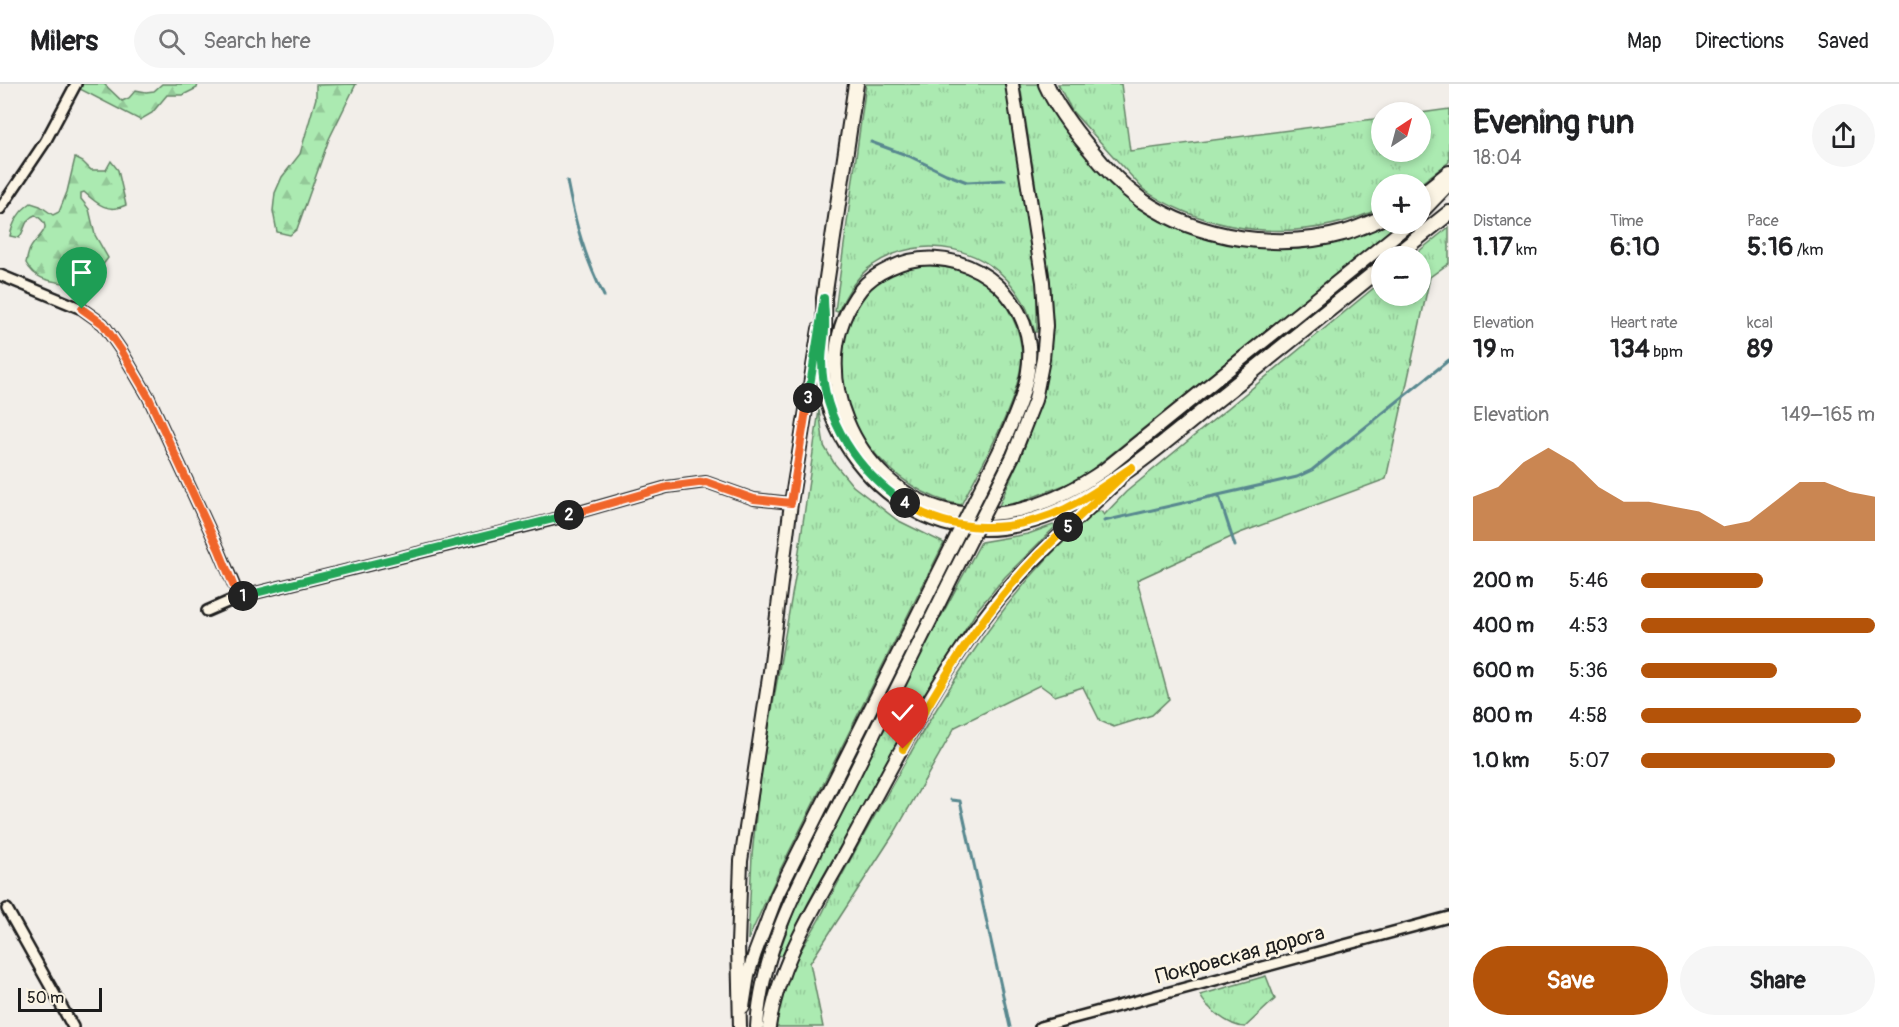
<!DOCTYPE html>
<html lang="en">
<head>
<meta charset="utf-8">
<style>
	body { margin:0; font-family:Pangolin,sans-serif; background:#f6f6f6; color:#202124; height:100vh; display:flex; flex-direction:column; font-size:22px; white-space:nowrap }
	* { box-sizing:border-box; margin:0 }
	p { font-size:20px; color:#757577 }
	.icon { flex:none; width:33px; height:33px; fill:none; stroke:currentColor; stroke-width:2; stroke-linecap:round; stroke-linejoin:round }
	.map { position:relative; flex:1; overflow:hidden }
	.panel { display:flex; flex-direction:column; background:#fff; width:450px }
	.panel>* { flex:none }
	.needle { width:39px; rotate:36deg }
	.controls { position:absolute; left:1371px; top:18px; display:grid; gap:12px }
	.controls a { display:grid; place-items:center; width:60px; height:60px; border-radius:50%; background:#fff; box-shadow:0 3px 9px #0003; font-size:30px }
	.scale { position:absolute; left:18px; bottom:15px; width:84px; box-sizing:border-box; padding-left:6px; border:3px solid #1c1c1c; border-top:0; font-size:16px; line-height:21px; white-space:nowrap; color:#1c1c1c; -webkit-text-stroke:4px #fcf5e5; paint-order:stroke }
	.pin { position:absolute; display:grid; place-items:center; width:51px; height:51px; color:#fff; margin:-62px -26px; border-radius:50% 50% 50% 0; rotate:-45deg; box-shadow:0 0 6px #0007 }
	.pin .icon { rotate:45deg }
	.km { position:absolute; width:30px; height:30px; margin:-15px; border-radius:50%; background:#222; color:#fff; font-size:16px; line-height:30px; text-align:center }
	.round { display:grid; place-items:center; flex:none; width:63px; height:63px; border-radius:32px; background:#f6f6f6 }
	.summary { display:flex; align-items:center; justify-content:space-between; height:102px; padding:0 24px }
	h1 { font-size:33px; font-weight:700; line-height:45px }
	.figures { display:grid; grid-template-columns:repeat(3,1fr); gap:9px; height:102px; padding:6px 24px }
	.figures div { display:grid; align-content:center }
	.figures b { font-size:26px; font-weight:700 }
	.figures small { font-size:16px; font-weight:400 }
	.figures p { font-size:16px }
	.chart { height:168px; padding:12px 24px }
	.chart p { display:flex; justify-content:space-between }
	.chart svg { width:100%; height:108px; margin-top:6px; fill:#b45309; opacity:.7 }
	.cta { display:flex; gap:12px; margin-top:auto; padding:12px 24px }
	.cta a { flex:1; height:69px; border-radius:36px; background:#b45309; color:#fff; font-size:24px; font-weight:700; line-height:69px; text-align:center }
	.cta a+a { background:#f6f6f6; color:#202124 }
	ul { padding:0 24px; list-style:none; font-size:20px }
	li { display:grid; grid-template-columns:96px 72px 1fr; align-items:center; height:45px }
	li i { height:15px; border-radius:8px; background:#b45309 }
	header { display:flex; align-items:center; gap:36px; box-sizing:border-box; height:84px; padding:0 30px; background:#fff; border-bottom:2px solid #e0e0e0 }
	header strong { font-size:28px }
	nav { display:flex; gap:33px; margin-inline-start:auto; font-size:21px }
	.search { width:420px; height:54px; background:#f6f6f6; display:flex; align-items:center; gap:15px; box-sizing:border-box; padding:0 21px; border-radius:33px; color:#757577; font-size:22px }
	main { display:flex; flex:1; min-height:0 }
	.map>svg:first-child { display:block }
	.grass { fill:url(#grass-tufts); stroke:#648366; stroke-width:1.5 }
	.forest { fill:url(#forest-firs); stroke:#648366; stroke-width:1.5 }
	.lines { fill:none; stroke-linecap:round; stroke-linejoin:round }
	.stream { stroke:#58888f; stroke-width:3 }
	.street-casing { stroke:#1c1c1c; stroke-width:14 }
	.secondary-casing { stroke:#1c1c1c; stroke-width:16 }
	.primary-casing { stroke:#1c1c1c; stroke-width:18 }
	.street { stroke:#fcf5e5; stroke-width:9 }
	.secondary { stroke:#fcf5e5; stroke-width:12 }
	.primary { stroke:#fcf5e5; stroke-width:14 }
	.secondary-bridge-casing { stroke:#1c1c1c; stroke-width:16; stroke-linecap:butt }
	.secondary-bridge { stroke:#fcf5e5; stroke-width:12 }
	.split-1-casing { stroke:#fff; stroke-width:12 }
	.split-2-casing { stroke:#fff; stroke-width:12 }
	.split-3-casing { stroke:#fff; stroke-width:12 }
	.split-4-casing { stroke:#fff; stroke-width:12 }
	.split-5-casing { stroke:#fff; stroke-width:12 }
	.split-6-casing { stroke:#fff; stroke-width:12 }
	.split-1 { stroke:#f0652b; stroke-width:8 }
	.split-2 { stroke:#22a559; stroke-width:8 }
	.split-3 { stroke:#f0652b; stroke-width:8 }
	.split-4 { stroke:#22a559; stroke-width:8 }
	.split-5 { stroke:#f5b400; stroke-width:8 }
	.split-6 { stroke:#f5b400; stroke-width:8 }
	.labels { text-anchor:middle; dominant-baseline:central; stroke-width:5; stroke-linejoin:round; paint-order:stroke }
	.street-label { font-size:21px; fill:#1c1c1c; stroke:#fcf5e5 }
</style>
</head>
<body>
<header>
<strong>Milers</strong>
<div class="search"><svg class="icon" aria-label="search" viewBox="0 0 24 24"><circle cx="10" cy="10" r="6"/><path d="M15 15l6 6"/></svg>Search here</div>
<nav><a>Map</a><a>Directions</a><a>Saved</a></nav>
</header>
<main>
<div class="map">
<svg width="1449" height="943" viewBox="0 0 1449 943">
	<defs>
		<pattern id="grass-tufts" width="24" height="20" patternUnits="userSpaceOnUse" patternTransform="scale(1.5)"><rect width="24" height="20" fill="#abeab1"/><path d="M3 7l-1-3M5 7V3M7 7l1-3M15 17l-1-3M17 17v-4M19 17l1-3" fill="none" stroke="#93c898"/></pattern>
		<pattern id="forest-firs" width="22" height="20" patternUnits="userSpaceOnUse" patternTransform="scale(1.5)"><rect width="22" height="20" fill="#abeab1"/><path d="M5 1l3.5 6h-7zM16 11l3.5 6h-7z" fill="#93c898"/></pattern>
	</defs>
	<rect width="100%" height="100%" fill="#f2eee9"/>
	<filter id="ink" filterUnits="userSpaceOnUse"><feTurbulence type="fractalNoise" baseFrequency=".0167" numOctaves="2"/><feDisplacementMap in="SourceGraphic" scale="12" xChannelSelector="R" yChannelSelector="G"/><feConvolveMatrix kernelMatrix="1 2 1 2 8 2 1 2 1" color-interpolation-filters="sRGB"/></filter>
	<g filter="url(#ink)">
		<g class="grass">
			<path d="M 866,0 L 1006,0 L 1037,199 L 1037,248 L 1035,248 C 1031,236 1028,224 1021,214 C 991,163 922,147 873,181 C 856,192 846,210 838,228 L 835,227 Z"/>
			<path d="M 1020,0 L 1040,0 L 1050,25 L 1090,77 L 1137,119 L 1240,161 L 1348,154 L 1387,140 L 1399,140 L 1080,395 L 1015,420 L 998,424 L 1027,357 L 1049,279 L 1053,240 L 1050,196 Z"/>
			<path d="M 1058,0 L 1121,0 L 1130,67 L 1381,34 L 1382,68 L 1420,68 L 1421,29 L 1449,25 L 1449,78 L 1420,100 L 1382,100 L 1381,124 C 1318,153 1247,154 1183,127 C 1169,121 1155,114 1143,105 L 1072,27 Z"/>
			<path d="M 1449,143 L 1449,179 L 1430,193 L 1386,395 L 1240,449 L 1137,496 L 1169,615 L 1152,631 L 1114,643 L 1100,637 L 1083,603 L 1055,612 L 1040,601 L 955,643 L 895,748 L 810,879 L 823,943 L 775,943 C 780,916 788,890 801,866 C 810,851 819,837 826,822 C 850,775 876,729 903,682 C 956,589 1012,500 1094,429 L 1101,427 L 1104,431 L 1126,408 L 1381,198 L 1382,212 L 1420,212 L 1420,172 L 1413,172 Z"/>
			<path d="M 925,181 C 958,183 989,192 1007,223 C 1014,235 1019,246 1021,261 C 1028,304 981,382 961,421 C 923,414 891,390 867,360 C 833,315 831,235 879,198 C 892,187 909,184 925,181 Z"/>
			<path d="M 819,326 L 824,362 L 834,379 L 853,402 L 897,436 L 944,459 L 777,792 L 748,856 L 752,771 L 760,695 L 796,488 Z"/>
			<path d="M 1053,441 L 1055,443 L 1005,493 L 978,525 L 924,613 L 808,819 L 782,872 L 778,871 L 799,813 L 905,600 L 981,458 L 1028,450 Z"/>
			<path d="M 1266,892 L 1275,915 L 1245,943 C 1230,943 1206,924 1200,911 Z"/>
		</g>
		<g class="forest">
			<path d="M 80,0 L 104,0 L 122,17 L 129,14 L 136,6 L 146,8 L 154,7 L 162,0 L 198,0 L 197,4 L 183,11 L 167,11 L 152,29 L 140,36 L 78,4 Z"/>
			<path d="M 356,0 L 329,55 L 297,145 L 290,151 L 277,148 L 273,127 L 275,109 L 282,93 L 300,70 L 316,14 L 316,1 Z"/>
			<path d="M 75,74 L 83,78 L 91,86 L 106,86 L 111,77 L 118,86 L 126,121 C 109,130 97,120 84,108 L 81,109 L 81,115 L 89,125 L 95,151 L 108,174 L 102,182 L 89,182 L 70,200 C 51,197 36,197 26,179 C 27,175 28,169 30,165 C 37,151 57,144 35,131 C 24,135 26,145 19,154 L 10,152 C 13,137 19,127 31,119 L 40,122 L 53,131 L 59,128 L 67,108 Z"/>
		</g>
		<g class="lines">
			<g class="stream">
				<path d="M 871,58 L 909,72 L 946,90 L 967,98 L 1005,96"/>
				<path d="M 567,97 C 575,139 585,174 604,212"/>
				<path d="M 1219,412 L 1235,462"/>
				<path d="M 1104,437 L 1297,393 L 1312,386 L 1449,276"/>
				<path d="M 951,716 L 960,717 L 1010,943"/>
			</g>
			<defs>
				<g id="street">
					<path d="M 0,125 L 45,58 L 76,0"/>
					<path d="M 0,191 L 82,225 L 103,240 L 121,266 L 148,312 L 219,466 L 239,513"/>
					<path d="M 207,527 L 239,513 L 551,436 L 667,403 L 706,398 L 754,415 L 791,419"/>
					<path d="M 7,825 L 73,943"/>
					<path d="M 1040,943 L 1449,833"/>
				</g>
				<g id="secondary">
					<path d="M 1012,0 L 1043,198 L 1046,242 L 1043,275 L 1035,316 L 1013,372"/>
					<path d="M 1420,130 L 1449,100"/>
					<path d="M 1000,366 C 1014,334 1032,298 1029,262 C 1022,196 948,155 890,184 C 879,189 868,196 861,205 C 801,282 855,404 946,426 C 1004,440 1057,418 1104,386 L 1409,140"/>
					<path d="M 743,923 L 748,891 L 755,869 L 777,811 L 935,496"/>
					<path d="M 740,943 L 738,860 L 741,777 L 770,587 L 791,419 L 819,245"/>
					<path d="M 757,943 C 762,859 805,788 842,714 C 877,643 912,572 948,501"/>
					<path d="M 769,943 C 778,880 815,823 845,769 C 892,683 936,592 998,516 C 1034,472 1077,436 1118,397"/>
				</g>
				<g id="primary">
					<path d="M 856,0 L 824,214 C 825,235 823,256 823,277 C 822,336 858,389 905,420 C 1020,495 1138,378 1223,311 C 1276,268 1329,226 1382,183"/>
					<path d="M 1046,0 C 1057,24 1072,44 1089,64 C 1104,83 1122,102 1141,116 C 1199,156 1280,167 1347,148 C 1359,144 1370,139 1382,134"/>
					<path d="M 1420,112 L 1449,89"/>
					<path d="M 1395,172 L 1449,129"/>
				</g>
			</defs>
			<use href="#street" class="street-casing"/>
			<use href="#secondary" class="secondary-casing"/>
			<use href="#primary" class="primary-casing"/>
			<use href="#street" class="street"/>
			<use href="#secondary" class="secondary"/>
			<use href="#primary" class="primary"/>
			<defs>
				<g id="secondary-bridge">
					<path d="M 935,496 L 1000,366"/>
					<path d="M 948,501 L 1013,372"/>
				</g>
			</defs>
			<use href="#secondary-bridge" class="secondary-bridge-casing"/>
			<use href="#secondary-bridge" class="secondary-bridge"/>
		</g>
	</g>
	<g class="lines" filter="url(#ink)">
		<defs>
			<path id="split-1" d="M 82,225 L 103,240 L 121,266 L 148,312 L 219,466 L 238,513 L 243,512"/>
			<path id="split-2" d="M 243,512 L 569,431"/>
			<path id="split-3" d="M 569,431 L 667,403 L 706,398 L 754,415 L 791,419 L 808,314"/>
			<path id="split-4" d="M 808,314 L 824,214 C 824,225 826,236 825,246 C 824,257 822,268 822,278 C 823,336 858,388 905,419"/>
			<path id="split-5" d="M 905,419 C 953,451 1014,449 1065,425 C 1089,414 1111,397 1132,383 L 1068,443"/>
			<path id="split-6" d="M 903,665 C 948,584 997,505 1068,443"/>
		</defs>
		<use href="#split-1" class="split-1-casing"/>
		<use href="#split-2" class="split-2-casing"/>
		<use href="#split-3" class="split-3-casing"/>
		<use href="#split-4" class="split-4-casing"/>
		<use href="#split-5" class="split-5-casing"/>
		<use href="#split-6" class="split-6-casing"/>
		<use href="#split-1" class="split-1"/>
		<use href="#split-2" class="split-2"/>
		<use href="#split-3" class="split-3"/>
		<use href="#split-4" class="split-4"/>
		<use href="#split-5" class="split-5"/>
		<use href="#split-6" class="split-6"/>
	</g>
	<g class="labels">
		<g class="street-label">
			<text transform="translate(1240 871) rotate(-15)">Покровская дорога</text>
		</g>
	</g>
</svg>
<div class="controls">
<a><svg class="needle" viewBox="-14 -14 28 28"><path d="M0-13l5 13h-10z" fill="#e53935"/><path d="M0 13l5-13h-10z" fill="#757577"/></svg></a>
<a>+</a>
<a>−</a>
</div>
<div class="scale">50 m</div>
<div class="pin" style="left:82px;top:225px;background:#1e9e55"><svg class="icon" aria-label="arrive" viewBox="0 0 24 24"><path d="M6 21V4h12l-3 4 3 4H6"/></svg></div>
<div class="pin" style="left:903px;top:665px;background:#d93025"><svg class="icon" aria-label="check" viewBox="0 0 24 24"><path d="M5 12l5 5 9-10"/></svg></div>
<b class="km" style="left:243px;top:512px">1</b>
<b class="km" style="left:569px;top:431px">2</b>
<b class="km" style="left:808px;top:314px">3</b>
<b class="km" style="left:905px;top:419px">4</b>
<b class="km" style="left:1068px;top:443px">5</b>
</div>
<section class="panel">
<div class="summary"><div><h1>Evening run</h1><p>18:04</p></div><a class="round"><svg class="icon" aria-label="share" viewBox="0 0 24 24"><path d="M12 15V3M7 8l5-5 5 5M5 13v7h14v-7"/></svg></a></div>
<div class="figures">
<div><p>Distance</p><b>1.17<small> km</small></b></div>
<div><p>Time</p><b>6:10</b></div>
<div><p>Pace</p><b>5:16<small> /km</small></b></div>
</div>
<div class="figures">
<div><p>Elevation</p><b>19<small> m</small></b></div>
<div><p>Heart rate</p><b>134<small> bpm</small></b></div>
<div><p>kcal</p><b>89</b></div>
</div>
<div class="chart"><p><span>Elevation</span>149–165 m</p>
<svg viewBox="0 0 160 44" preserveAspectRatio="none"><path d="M0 44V26L10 22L20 12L30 6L40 12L50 22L60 28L70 28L80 30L90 32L100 38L110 36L120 28L130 20L140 20L150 24L160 26V44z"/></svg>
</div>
<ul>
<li><b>200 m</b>5:46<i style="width:52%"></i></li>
<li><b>400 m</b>4:53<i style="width:100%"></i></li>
<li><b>600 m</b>5:36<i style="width:58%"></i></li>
<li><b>800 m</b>4:58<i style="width:94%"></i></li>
<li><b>1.0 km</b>5:07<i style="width:83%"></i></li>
</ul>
<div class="cta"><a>Save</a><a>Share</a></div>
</section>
</main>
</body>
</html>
